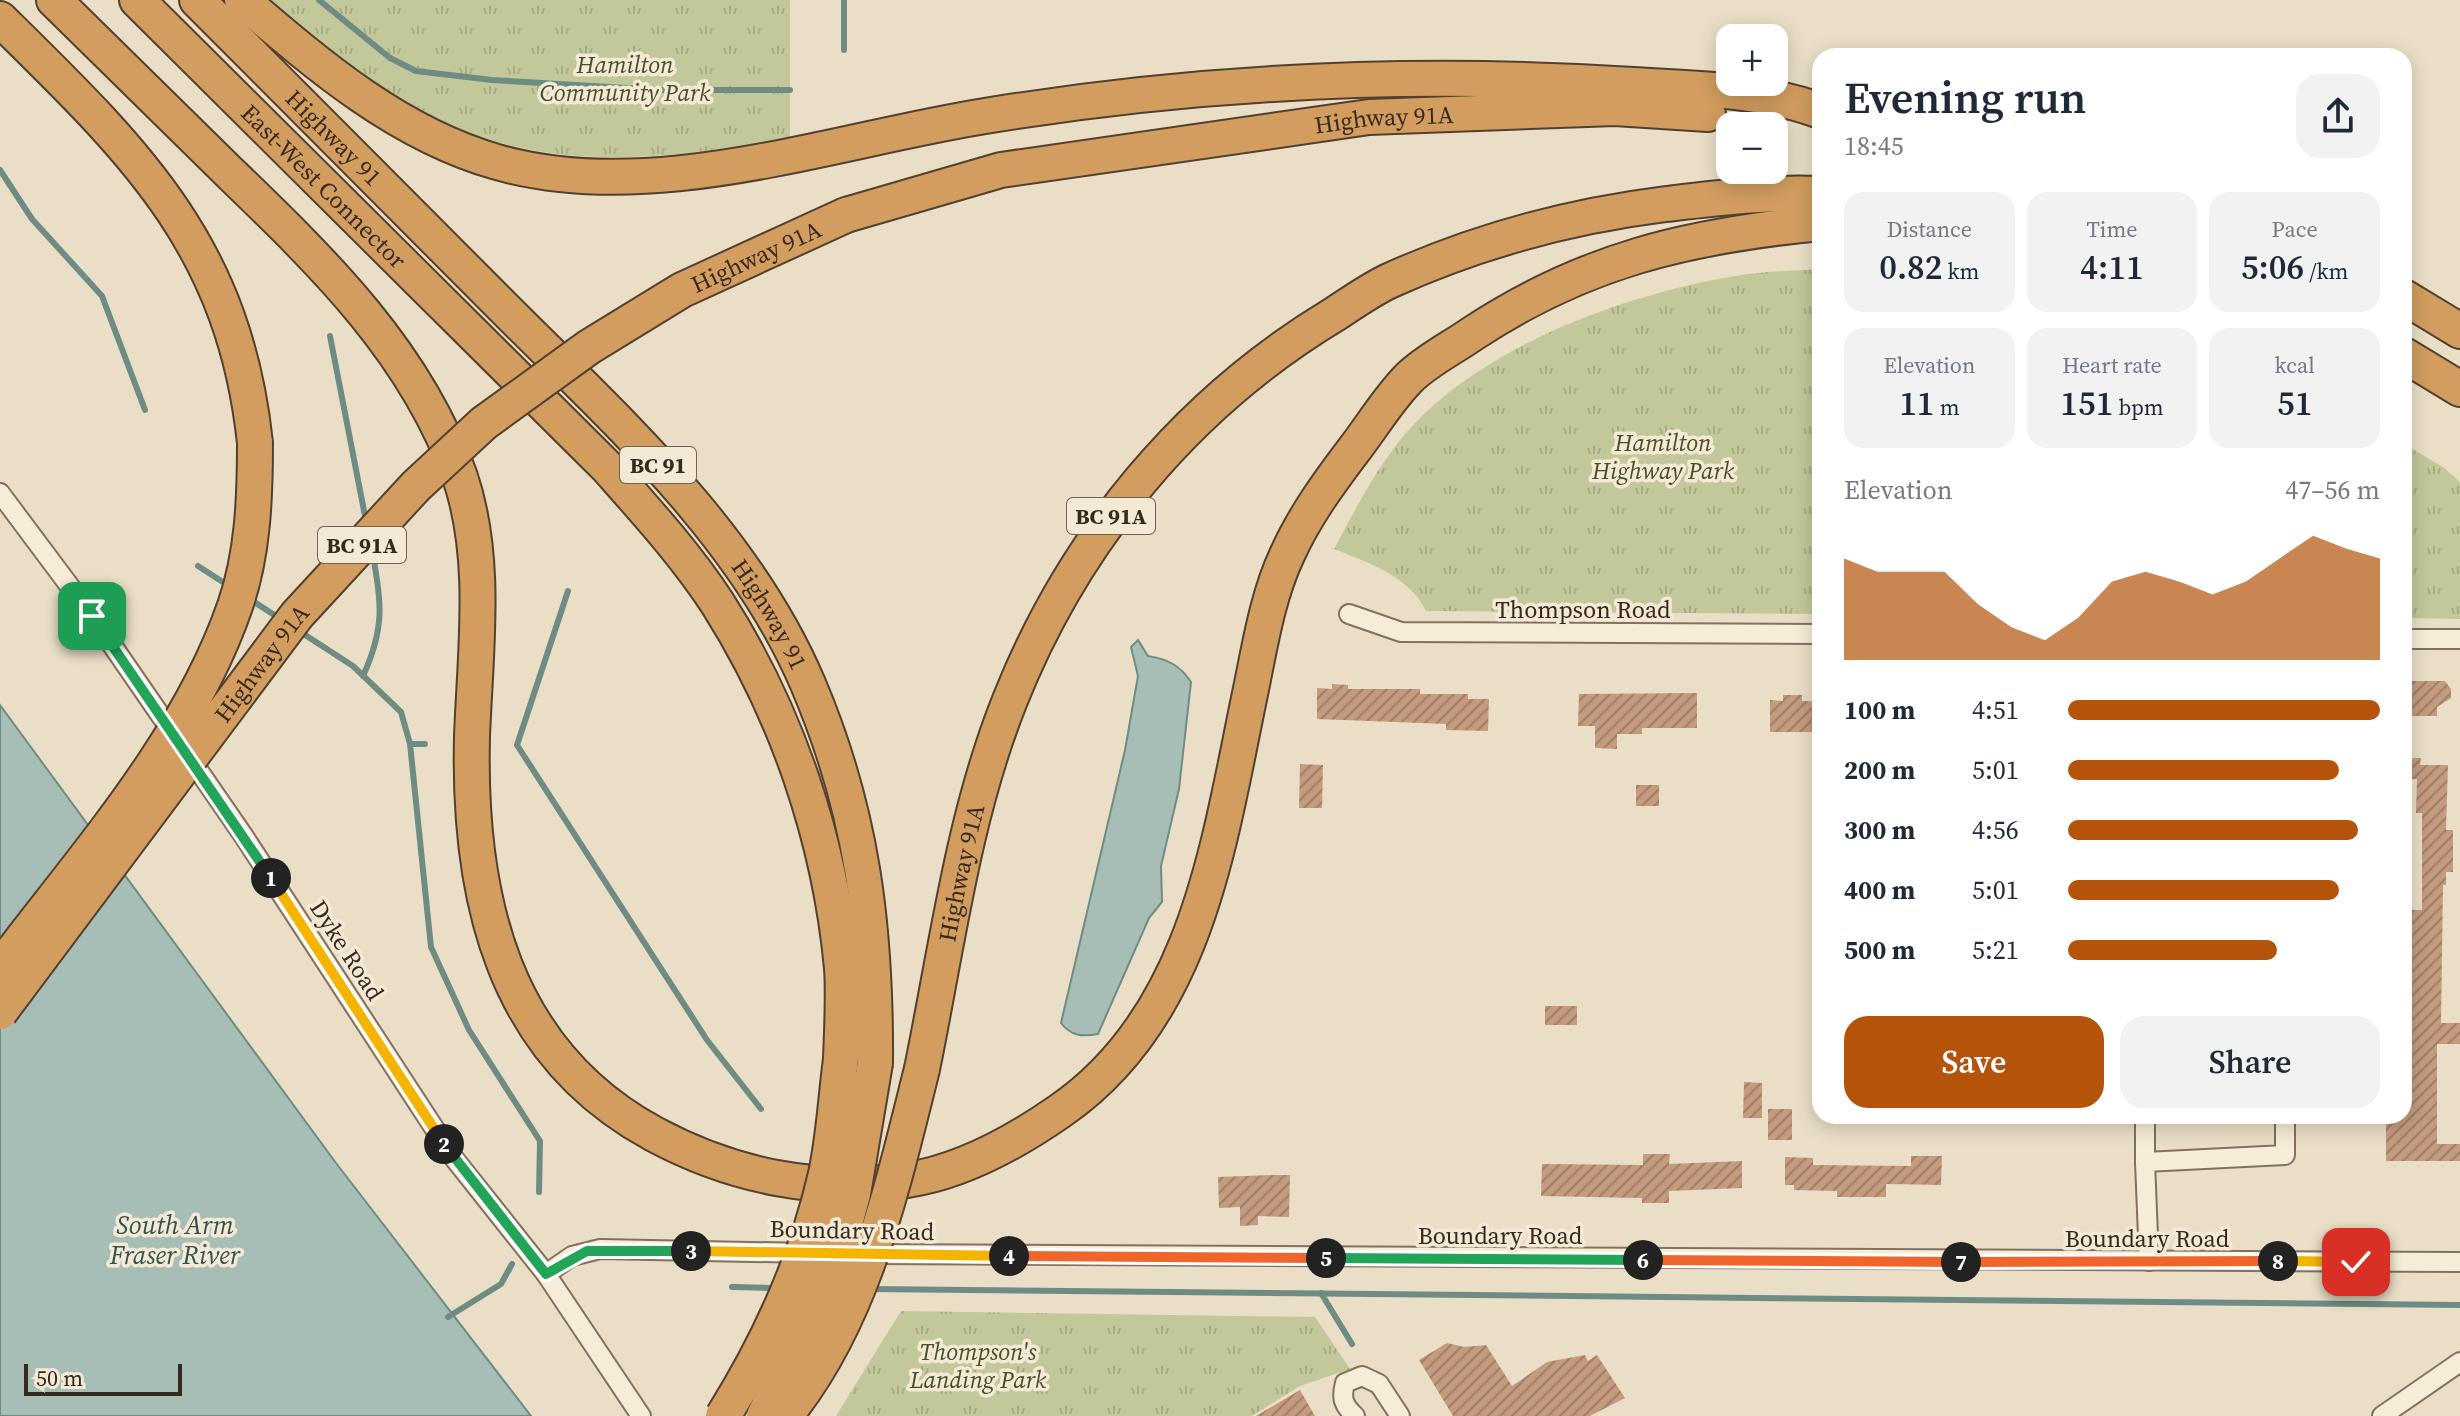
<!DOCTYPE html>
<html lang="en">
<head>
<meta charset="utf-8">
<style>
	body { margin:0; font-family:"Source Serif 4",serif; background:#f2f2f3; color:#1f2937; height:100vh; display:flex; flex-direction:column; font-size:30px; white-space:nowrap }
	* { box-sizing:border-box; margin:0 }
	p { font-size:26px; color:#747a83 }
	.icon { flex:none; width:44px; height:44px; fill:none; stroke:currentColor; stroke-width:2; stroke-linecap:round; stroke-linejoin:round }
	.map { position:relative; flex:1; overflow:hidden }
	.panel { position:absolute; left:1812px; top:48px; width:600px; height:1076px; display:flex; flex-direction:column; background:#fff; border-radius:24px; box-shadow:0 4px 20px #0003 }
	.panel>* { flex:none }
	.fabs { position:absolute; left:1716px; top:24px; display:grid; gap:16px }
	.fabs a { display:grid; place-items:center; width:72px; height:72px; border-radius:16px; background:#fff; box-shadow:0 4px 20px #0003; font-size:40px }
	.scale { position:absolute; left:24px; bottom:20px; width:158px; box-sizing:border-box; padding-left:8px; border:4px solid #362a20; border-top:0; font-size:22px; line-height:28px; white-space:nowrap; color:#362a20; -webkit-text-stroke:6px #f3e9d5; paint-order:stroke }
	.pin { position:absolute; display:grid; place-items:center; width:68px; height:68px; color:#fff; margin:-34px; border-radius:16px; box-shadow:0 4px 12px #0006 }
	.km { position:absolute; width:40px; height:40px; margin:-20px; border-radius:50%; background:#222; color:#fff; font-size:22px; line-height:40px; text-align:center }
	.round { display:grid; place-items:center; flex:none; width:84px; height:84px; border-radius:24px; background:#f2f2f3 }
	.overview { display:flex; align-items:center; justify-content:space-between; height:136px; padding:0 32px }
	h1 { font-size:44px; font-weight:600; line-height:60px }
	.stats { display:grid; grid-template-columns:repeat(3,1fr); gap:12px; height:136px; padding:8px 32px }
	.stats div { display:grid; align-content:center; border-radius:20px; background:#f2f2f3; text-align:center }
	.stats b { font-size:34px; font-weight:600 }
	.stats small { font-size:22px; font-weight:400 }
	.stats p { font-size:22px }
	.chart { height:224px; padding:16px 32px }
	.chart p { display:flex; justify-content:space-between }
	.chart svg { width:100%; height:144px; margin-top:8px; fill:#b45309; opacity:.7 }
	.action { display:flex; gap:16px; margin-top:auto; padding:16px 32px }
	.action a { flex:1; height:92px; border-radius:24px; background:#b45309; color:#fff; font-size:32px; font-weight:600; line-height:92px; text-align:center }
	.action a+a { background:#f2f2f3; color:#1f2937 }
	ul { padding:0 32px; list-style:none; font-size:26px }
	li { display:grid; grid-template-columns:128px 96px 1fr; align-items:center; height:60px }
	li i { height:20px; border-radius:10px; background:#b45309 }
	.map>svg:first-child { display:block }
	.grass { fill:url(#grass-tufts) }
	.water { fill:#a7beb7; stroke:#6e8c84; stroke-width:2 }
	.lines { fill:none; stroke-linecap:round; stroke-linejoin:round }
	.stream { stroke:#6e8c84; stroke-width:6 }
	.building { fill:url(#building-hatch) }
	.street-casing { stroke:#84715d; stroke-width:22 }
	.highway-casing { stroke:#524031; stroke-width:38 }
	.street { stroke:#f6edd8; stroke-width:18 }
	.highway { stroke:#d29d5e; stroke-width:34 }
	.highway-bridge-casing { stroke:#524031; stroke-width:38; stroke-linecap:butt }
	.highway-bridge { stroke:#d29d5e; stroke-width:34 }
	.split-1-casing { stroke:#fff; stroke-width:16 }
	.split-2-casing { stroke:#fff; stroke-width:16 }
	.split-3-casing { stroke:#fff; stroke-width:16 }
	.split-4-casing { stroke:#fff; stroke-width:16 }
	.split-5-casing { stroke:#fff; stroke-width:16 }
	.split-6-casing { stroke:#fff; stroke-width:16 }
	.split-7-casing { stroke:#fff; stroke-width:16 }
	.split-8-casing { stroke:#fff; stroke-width:16 }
	.split-9-casing { stroke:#fff; stroke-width:16 }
	.split-1 { stroke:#22a559; stroke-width:10 }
	.split-2 { stroke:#f5b400; stroke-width:10 }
	.split-3 { stroke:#22a559; stroke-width:10 }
	.split-4 { stroke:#f5b400; stroke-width:10 }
	.split-5 { stroke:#f0652b; stroke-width:10 }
	.split-6 { stroke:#22a559; stroke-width:10 }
	.split-7 { stroke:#f0652b; stroke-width:10 }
	.split-8 { stroke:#f0652b; stroke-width:10 }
	.split-9 { stroke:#f5b400; stroke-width:10 }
	.labels { text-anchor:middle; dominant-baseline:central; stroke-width:7; stroke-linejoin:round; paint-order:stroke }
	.shield { fill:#f3e9d5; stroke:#6f6356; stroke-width:2 }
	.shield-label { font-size:22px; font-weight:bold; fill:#362a20 }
	.park-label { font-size:24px; font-style:italic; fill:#475028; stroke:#f3e9d5 }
	.street-label { font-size:24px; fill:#362a20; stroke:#f3e9d5 }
	.water-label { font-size:26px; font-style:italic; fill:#305451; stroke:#f3e9d5 }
</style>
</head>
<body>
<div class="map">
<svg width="2460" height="1416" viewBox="0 0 2460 1416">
	<defs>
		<pattern id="grass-tufts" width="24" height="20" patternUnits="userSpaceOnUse" patternTransform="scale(2)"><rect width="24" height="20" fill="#c3c89b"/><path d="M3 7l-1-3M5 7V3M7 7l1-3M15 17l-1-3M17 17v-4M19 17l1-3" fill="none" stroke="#a8ac85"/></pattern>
		<pattern id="building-hatch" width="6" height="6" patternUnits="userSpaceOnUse" patternTransform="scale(2)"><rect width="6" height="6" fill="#c59b7f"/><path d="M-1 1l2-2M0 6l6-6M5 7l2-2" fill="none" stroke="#a17f68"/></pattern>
	</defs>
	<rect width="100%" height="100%" fill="#eadfc6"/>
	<g class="grass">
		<path d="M 264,0 L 790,0 L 790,138 C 632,166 510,175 369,83 C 332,58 299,27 264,0 Z"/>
		<path d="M 1820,269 L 1820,614 L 1426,611 C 1409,576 1369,563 1334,549 C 1354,512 1374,472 1401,439 C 1476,347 1627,293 1741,275 C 1767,271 1794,271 1820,269 Z"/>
		<path d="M 2404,444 L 2443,467 L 2460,482 L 2460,619 L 2404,618 Z"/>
		<path d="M 901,1311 L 1315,1317 L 1350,1369 L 1300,1386 L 1252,1416 L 836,1416 Z"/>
	</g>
	<g class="water">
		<path d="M 1138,640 L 1148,656 C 1167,659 1180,665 1191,682 L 1179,789 L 1161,866 L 1162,902 L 1149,918 L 1098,1034 C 1082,1037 1071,1036 1061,1023 L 1125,750 L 1138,676 L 1131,647 Z"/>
		<path d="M 0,705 L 336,1163 L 531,1416 L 0,1416 Z"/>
	</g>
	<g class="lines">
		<g class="stream">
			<path d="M 319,0 L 390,58 L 416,71 L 492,80 L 660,90 L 790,90"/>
			<path d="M 844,50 L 844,0"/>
			<path d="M 0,170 L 32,219 L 102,296 L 145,410"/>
			<path d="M 330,336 L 366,521"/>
			<path d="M 198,566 L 229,586"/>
			<path d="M 568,591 L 517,745 L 707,1040 L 761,1109"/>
			<path d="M 248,598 L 279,618"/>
			<path d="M 299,631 L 353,666 L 401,712 L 410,744 L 431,947 L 469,1030 L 540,1141 L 539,1192"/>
			<path d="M 363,676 C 385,628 382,602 372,551"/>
			<path d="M 410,744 L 425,744"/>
			<path d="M 732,1287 L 776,1288"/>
			<path d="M 868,1289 L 2460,1305"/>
			<path d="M 1321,1293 L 1352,1344"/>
			<path d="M 448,1317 L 501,1284 L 512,1264"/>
		</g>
	</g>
	<g class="building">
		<path d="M 2404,681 L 2445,681 L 2451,689 L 2451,698 L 2437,707 L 2437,716 L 2404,716 Z"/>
		<path d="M 1332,684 L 1348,685 L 1348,689 L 1420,689 L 1420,694 L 1468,694 L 1468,699 L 1489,699 L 1488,731 L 1446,730 L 1446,724 L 1317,719 L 1317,688 L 1332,689 Z"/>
		<path d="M 1697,693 L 1697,728 L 1642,728 L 1642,734 L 1617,734 L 1617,749 L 1595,748 L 1595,726 L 1578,726 L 1579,694 Z"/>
		<path d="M 1783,695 L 1802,695 L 1802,701 L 1820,701 L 1820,732 L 1770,732 L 1770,700 L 1783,701 Z"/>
		<path d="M 2404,758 L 2421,758 L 2420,765 L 2448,765 L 2446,830 L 2453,830 L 2453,872 L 2446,872 L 2446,885 L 2443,885 L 2441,1023 L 2460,1023 L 2460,1044 L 2437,1044 L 2437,1144 L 2460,1144 L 2460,1161 L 2386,1161 L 2386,1116 L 2404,1116 L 2408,910 L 2422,910 L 2422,813 L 2416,813 L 2417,779 L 2404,779 Z"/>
		<path d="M 1300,764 L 1323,765 L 1322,808 L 1299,808 Z"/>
		<rect x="1636" y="785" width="23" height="21"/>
		<rect x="1545" y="1006" width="32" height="19"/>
		<path d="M 1744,1082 L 1762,1083 L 1762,1118 L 1743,1118 Z"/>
		<rect x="1768" y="1109" width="24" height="31"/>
		<path d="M 1643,1154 L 1670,1154 L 1669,1164 L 1742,1161 L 1742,1188 L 1669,1191 L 1669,1203 L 1642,1203 L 1642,1198 L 1541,1196 L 1542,1164 L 1643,1165 Z"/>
		<path d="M 1911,1156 L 1942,1156 L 1941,1185 L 1886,1184 L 1886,1197 L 1837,1197 L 1837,1191 L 1794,1190 L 1794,1185 L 1785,1185 L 1785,1157 L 1813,1158 L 1813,1165 L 1911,1166 Z"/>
		<path d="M 1273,1175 L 1290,1175 L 1289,1217 L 1258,1216 L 1258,1225 L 1240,1226 L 1240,1207 L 1219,1208 L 1218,1177 Z"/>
		<path d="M 1447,1343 L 1464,1347 L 1486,1345 L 1512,1386 L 1547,1362 L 1585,1355 L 1588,1361 L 1597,1355 L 1625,1398 L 1590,1416 L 1453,1416 L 1419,1360 Z"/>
		<path d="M 1300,1390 L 1315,1416 L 1256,1416 Z"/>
	</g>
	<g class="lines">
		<defs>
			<g id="street">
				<path d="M 0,493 L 92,616 L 243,835 L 453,1157 L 546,1274 L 641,1416"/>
				<path d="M 1349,614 L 1401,632 L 1820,634"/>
				<path d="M 2404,639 L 2460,639"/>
				<path d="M 2145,1116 L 2145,1162"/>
				<path d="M 867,1254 L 2460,1262"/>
				<path d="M 2149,1261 L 2145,1162 L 2285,1155 L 2285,1116"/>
				<path d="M 546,1274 L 572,1256 L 600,1249 L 809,1253"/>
				<path d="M 1355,1416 C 1343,1405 1341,1398 1345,1383 L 1362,1376 L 1379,1384 L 1400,1416"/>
				<path d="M 2382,1416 L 2460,1362"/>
			</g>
			<g id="highway">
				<path d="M 54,0 C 113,58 171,115 230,173 C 322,262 416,352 460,477 C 488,560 475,652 472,737 C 468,896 502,1052 654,1134 C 732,1176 819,1194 907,1180 C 962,1172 1014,1143 1060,1111 C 1198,1016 1219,841 1251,689 C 1260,645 1268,595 1287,555 C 1304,517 1328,484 1353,451 C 1371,428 1388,399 1409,378 C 1426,361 1452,348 1472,334 C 1584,260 1688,236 1820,223"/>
				<path id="s1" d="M 137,0 L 607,467 C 646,511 686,555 718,604 C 787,713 830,839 842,968 C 844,997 842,1029 841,1059"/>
				<path id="s2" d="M 197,0 C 301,104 405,208 508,312 C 619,423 745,536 808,684 C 862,811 876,926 875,1063"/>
				<path d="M 242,0 C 318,65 398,134 497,162 C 652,206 830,141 985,116 C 1199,81 1417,71 1633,85 C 1694,89 1763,89 1820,111"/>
				<path d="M 0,19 C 135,152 234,245 255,443"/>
				<path id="s3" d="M 846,215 L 1001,170 L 1369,117 L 1615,108 L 1708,114"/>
				<path d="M 2404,297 L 2460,331"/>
				<path d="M 2404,355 L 2460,389"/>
				<path id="s4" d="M 922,1069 C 947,947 963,817 1010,700 C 1074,539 1187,403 1335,314 C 1352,303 1370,290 1389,281 C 1477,241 1570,216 1666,204 C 1718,198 1767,192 1820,194"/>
			</g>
		</defs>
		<use href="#street" class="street-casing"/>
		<use href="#highway" class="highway-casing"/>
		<use href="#street" class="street"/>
		<use href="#highway" class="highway"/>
		<defs>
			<g id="highway-bridge">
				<path d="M 0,968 C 85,855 188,742 235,606 C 253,554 255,498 255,443"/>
				<path id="s5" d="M 0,1012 L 297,615 L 416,486 L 484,423 L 589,347 L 682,290 L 846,215"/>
				<path d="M 723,1416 C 770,1341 806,1261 826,1174 C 834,1137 836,1097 841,1059"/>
				<path d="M 764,1416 L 833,1268 L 853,1194 L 875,1063"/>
				<path d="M 785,1416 C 864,1319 892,1188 922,1069"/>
			</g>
		</defs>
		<use href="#highway-bridge" class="highway-bridge-casing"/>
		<use href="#highway-bridge" class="highway-bridge"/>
	</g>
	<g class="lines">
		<defs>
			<path id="split-1" d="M 92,616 L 271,878"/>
			<path id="split-2" d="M 271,878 L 444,1144"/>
			<path id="split-3" d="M 444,1144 L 546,1274 L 587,1251 L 691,1251"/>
			<path id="split-4" d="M 691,1251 L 1009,1256"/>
			<path id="split-5" d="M 1009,1256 L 1326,1258"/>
			<path id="split-6" d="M 1326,1258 L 1643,1260"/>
			<path id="split-7" d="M 1643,1260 L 1961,1262"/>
			<path id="split-8" d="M 1961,1262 L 2278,1261"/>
			<path id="split-9" d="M 2278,1261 L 2356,1262"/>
		</defs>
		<use href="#split-1" class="split-1-casing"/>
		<use href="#split-2" class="split-2-casing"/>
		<use href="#split-3" class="split-3-casing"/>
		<use href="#split-4" class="split-4-casing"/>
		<use href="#split-5" class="split-5-casing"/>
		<use href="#split-6" class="split-6-casing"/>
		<use href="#split-7" class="split-7-casing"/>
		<use href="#split-8" class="split-8-casing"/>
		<use href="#split-9" class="split-9-casing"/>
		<use href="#split-1" class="split-1"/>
		<use href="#split-2" class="split-2"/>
		<use href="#split-3" class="split-3"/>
		<use href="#split-4" class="split-4"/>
		<use href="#split-5" class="split-5"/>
		<use href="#split-6" class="split-6"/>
		<use href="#split-7" class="split-7"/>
		<use href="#split-8" class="split-8"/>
		<use href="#split-9" class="split-9"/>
	</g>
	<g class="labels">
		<g class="shield">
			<rect x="620" y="447" width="76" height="36" rx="6"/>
			<rect x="1067" y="498" width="88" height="36" rx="6"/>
			<rect x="318" y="527" width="88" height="36" rx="6"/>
		</g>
		<g class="shield-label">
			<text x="658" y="465">BC 91</text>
			<text x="1111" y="516">BC 91A</text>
			<text x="362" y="545">BC 91A</text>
		</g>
		<g class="park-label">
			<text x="625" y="64">Hamilton<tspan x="625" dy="28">Community Park</tspan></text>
			<text x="1663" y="442">Hamilton<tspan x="1663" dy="28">Highway Park</tspan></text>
			<text x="978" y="1351">Thompson's<tspan x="978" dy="28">Landing Park</tspan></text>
		</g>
		<g class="street-label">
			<text stroke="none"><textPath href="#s3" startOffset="548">Highway 91A</textPath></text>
			<text stroke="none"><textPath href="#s2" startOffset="194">Highway 91</textPath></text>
			<text stroke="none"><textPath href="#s1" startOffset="264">East-West Connector</textPath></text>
			<text stroke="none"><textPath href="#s5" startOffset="1084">Highway 91A</textPath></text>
			<text x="1583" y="609">Thompson Road</text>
			<text stroke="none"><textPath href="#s2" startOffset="842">Highway 91</textPath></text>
			<text stroke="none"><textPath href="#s5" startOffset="436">Highway 91A</textPath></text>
			<text stroke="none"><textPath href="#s4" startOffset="200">Highway 91A</textPath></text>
			<text transform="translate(347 950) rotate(57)">Dyke Road</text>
			<text transform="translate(852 1230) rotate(1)">Boundary Road</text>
			<text x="1500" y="1235">Boundary Road</text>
			<text x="2147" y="1238">Boundary Road</text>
		</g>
		<g class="water-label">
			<text x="175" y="1225">South Arm<tspan x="175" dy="30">Fraser River</tspan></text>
		</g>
	</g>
</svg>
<div class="fabs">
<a>+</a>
<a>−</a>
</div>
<div class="scale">50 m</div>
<div class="pin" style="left:92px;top:616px;background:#1e9e55"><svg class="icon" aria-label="arrive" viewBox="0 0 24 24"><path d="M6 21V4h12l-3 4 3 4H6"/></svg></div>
<div class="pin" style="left:2356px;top:1262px;background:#d93025"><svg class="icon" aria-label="check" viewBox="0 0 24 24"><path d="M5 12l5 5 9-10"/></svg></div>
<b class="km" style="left:271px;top:878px">1</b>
<b class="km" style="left:444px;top:1144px">2</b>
<b class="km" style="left:691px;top:1251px">3</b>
<b class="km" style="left:1009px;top:1256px">4</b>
<b class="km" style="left:1326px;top:1258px">5</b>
<b class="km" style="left:1643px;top:1260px">6</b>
<b class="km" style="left:1961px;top:1262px">7</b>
<b class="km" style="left:2278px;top:1261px">8</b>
<section class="panel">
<div class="overview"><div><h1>Evening run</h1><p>18:45</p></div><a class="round"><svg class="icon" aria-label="share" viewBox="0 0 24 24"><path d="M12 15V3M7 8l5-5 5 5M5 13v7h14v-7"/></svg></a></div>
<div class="stats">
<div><p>Distance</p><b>0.82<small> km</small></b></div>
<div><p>Time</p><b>4:11</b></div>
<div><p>Pace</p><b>5:06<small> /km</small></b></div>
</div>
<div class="stats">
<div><p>Elevation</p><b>11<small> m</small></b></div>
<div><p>Heart rate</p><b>151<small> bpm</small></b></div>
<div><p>kcal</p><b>51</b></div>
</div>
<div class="chart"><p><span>Elevation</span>47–56 m</p>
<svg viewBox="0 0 160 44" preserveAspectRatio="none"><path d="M0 44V13L10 17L20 17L30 17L40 27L50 34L60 38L70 31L80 20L90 17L100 20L110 24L120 20L130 13L140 6L150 10L160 13V44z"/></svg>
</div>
<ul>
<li><b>100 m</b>4:51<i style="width:100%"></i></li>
<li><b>200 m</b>5:01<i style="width:87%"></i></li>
<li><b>300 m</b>4:56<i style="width:93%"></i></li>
<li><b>400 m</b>5:01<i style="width:87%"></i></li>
<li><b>500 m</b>5:21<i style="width:67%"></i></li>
</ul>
<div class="action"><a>Save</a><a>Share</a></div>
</section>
</div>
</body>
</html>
